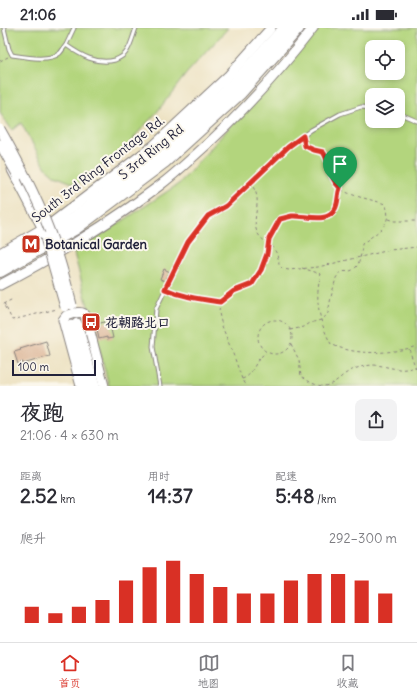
<!DOCTYPE html>
<html lang="zh">
<head>
<meta charset="utf-8">
<style>
	body { margin:0; font-family:Delius,"LXGW WenKai TC",sans-serif; background:#f2f2f3; color:#2b2b33; height:100vh; display:flex; flex-direction:column; font-size:15px; white-space:nowrap }
	* { box-sizing:border-box; margin:0 }
	p { font-size:13px; color:#7c7c81 }
	.icon { flex:none; width:22px; height:22px; fill:none; stroke:currentColor; stroke-width:2; stroke-linecap:round; stroke-linejoin:round }
	.map { position:relative; height:358px; overflow:hidden }
	.drawer { display:flex; flex-direction:column; background:#fff; flex:1 }
	.drawer>* { flex:none }
	.buttons { position:absolute; left:365px; top:12px; display:grid; gap:8px }
	.buttons a { display:grid; place-items:center; width:40px; height:40px; border-radius:8px; background:#fff; box-shadow:0 2px 6px #0003; font-size:20px }
	.scale { position:absolute; left:12px; bottom:10px; width:84px; box-sizing:border-box; padding-left:4px; border:2px solid #22223b; border-top:0; font-size:11px; line-height:14px; white-space:nowrap; color:#22223b; -webkit-text-stroke:3px #fbf7ec; paint-order:stroke }
	.pin { position:absolute; display:grid; place-items:center; width:34px; height:34px; color:#fff; margin:-41px -17px; border-radius:50% 50% 50% 0; rotate:-45deg; box-shadow:0 0 4px #0007 }
	.pin .icon { rotate:45deg }
	.round { display:grid; place-items:center; flex:none; width:42px; height:42px; border-radius:8px; background:#f2f2f3 }
	.overview { display:flex; align-items:center; justify-content:space-between; height:68px; padding:0 20px }
	h1 { font-size:22px; font-weight:700; line-height:30px }
	.stats { display:grid; grid-template-columns:repeat(3,1fr); gap:6px; height:68px; padding:4px 20px }
	.stats div { display:grid; align-content:center }
	.stats b { font-size:20px; font-weight:700 }
	.stats small { font-size:11px; font-weight:400 }
	.stats p { font-size:11px }
	.chart { height:112px; padding:8px 20px }
	.chart p { display:flex; justify-content:space-between }
	.chart svg { width:100%; height:72px; margin-top:4px; stroke:#d93025; stroke-width:6 }
	.status { display:flex; justify-content:space-between; align-items:center; height:28px; padding:0 20px; background:#fff; direction:ltr }
	.status svg { height:11px; fill:currentColor }
	.tabs { display:flex; justify-content:space-around; align-items:center; height:56px; border-top:1px solid #e1e1e2; background:#fff; font-size:11px; color:#7c7c81 }
	.tabs a { display:grid; justify-items:center; gap:2px }
	.tabs .selected { color:#d93025 }
	.map>svg:first-child { display:block }
	.green { fill:#b3d57d; stroke:#6a7c5c; fill-rule:evenodd }
	.building { fill:#dab192 }
	.lines { fill:none; stroke-linecap:round; stroke-linejoin:round }
	.lane-casing { stroke:#88827e; stroke-width:5 }
	.secondary-casing { stroke:#88827e; stroke-width:11 }
	.highway-casing { stroke:#88827e; stroke-width:14 }
	.path { stroke:#88827e; stroke-width:1; stroke-dasharray:3 3; stroke-linecap:butt }
	.lane { stroke:#fff; stroke-width:3 }
	.secondary { stroke:#fff; stroke-width:9 }
	.highway { stroke:#fff; stroke-width:12 }
	.secondary-bridge-casing { stroke:#88827e; stroke-width:11; stroke-linecap:butt }
	.secondary-bridge { stroke:#fff; stroke-width:9 }
	.route-casing { stroke:#fff; stroke-width:8 }
	.route { stroke:#d93025; stroke-width:5 }
	.labels { text-anchor:middle; dominant-baseline:central; stroke-width:4; stroke-linejoin:round; paint-order:stroke }
	.street-label { font-size:13px; fill:#22223b; stroke:#fbf7ec }
	.poi-label { font-size:13px; font-weight:bold; fill:#22223b; stroke:#fbf7ec; text-anchor:start }
</style>
</head>
<body>
<div class="status"><b>21:06</b><svg viewBox="0 0 49 12"><path d="M0 12V9h3v3zM5 12V6h3v6zM10 12V3h3v9zM15 12V0h3v12zM26 1h20v11H26zM47 4h2v5h-2z"/></svg></div>
<div class="map">
<svg width="417" height="358" viewBox="0 0 417 358">
	<rect width="100%" height="100%" fill="#fbf7ec"/>
	<filter id="ink" filterUnits="userSpaceOnUse"><feTurbulence type="fractalNoise" baseFrequency=".025" numOctaves="2"/><feDisplacementMap in="SourceGraphic" scale="8" xChannelSelector="R" yChannelSelector="G"/><feConvolveMatrix kernelMatrix="1 2 1 2 8 2 1 2 1" color-interpolation-filters="sRGB"/></filter>
	<filter id="wash" filterUnits="userSpaceOnUse"><feTurbulence type="fractalNoise" baseFrequency=".012" numOctaves="4" result="noise"/><feDisplacementMap in="SourceGraphic" scale="16" xChannelSelector="R" yChannelSelector="G"/><feGaussianBlur stdDeviation="0.9" result="paint"/><feColorMatrix in="noise" values="0 0 0 0 0 0 0 0 0 0 0 0 0 0 0 0 0 1.4 0 .05"/><feComposite in="paint" operator="in"/></filter>
	<g filter="url(#wash)">
		<rect width="100%" height="100%" fill="#ede2c2"/>
		<g class="green">
			<path d="M 0,0 L 228,0 L 186,46 L 157,84 L 136,107 L 130,117 L 79,155 L 75,156 L 55,148 L 46,140 L 21,95 L 12,102 L 0,85 Z"/>
			<path d="M 317,0 L 417,0 L 417,358 L 109,358 L 74,225 L 180,155 ZM 372,19 L 398,19 L 398,45 L 372,45 ZM 372,67 L 398,67 L 398,93 L 372,93 Z"/>
		</g>
		<g id="blocks">
			<g class="building">
				<path d="M 164,241 L 170,244 L 165,253 L 160,251 Z"/>
				<path d="M 109,293 L 113,310 L 107,311 L 107,309 L 99,311 L 96,296 Z"/>
				<path d="M 46,313 L 50,328 L 23,336 L 23,334 L 18,336 L 14,324 L 21,322 L 20,321 Z"/>
			</g>
		</g>
	</g>
	<g filter="url(#ink)">
		<use href="#blocks" fill-opacity="0" stroke="#88827e" stroke-width="1"/>
		<g class="lines">
			<defs>
				<g id="lane">
					<path d="M 4,0 L 9,21 L 12,27 C 25,29 49,34 60,25 C 62,23 64,19 66,17 C 80,27 97,37 115,32 C 120,30 124,28 127,23 C 131,17 133,8 136,0"/>
					<path d="M 66,17 L 74,0"/>
					<path d="M 398,85 L 417,93"/>
					<path d="M 160,358 L 153,319 L 156,281 L 188,214 L 208,188 L 226,178 L 288,119 L 311,102 L 340,86 L 361,79 L 372,80"/>
				</g>
				<g id="secondary">
					<path d="M 12,142 L 43,201"/>
					<path d="M 0,225 L 49,197 L 153,118 L 229,47 L 271,0"/>
					<path d="M 0,257 C 56,228 109,196 159,158 C 171,149 181,140 192,130 C 236,91 277,47 313,0"/>
					<path d="M 77,295 L 95,358"/>
					<path d="M 71,297 L 88,358"/>
					<path d="M 81,358 L 63,292 L 66,288 C 72,286 82,281 86,288 L 104,358"/>
				</g>
				<g id="highway">
					<path d="M 0,232 L 72,192 L 159,125 L 234,56 L 285,0"/>
					<path d="M 0,243 L 76,200 L 164,134 L 240,65 L 298,0"/>
				</g>
			</defs>
			<use href="#lane" class="lane-casing"/>
			<use href="#secondary" class="secondary-casing"/>
			<use href="#highway" class="highway-casing"/>
			<g class="path">
				<path d="M 0,33 L 8,29"/>
				<path d="M 253,159 C 263,173 251,189 257,204 C 263,217 278,215 279,237 L 283,241 L 289,242 L 318,239 L 390,222 L 417,219"/>
				<path d="M 388,191 L 394,193 L 417,193"/>
				<path d="M 302,240 L 321,246 C 314,270 319,294 331,316 C 354,328 392,326 417,318"/>
				<path d="M 169,263 C 186,270 202,271 220,274 L 234,263 L 252,256 L 261,241 L 267,227 L 269,211 L 280,191 C 284,190 288,189 292,188 C 306,187 329,196 336,180 C 339,174 337,167 339,161"/>
				<path d="M 220,274 L 219,285 L 222,298 L 235,331 L 242,351 L 247,358"/>
				<path d="M 4,275 L 12,292 L 57,281"/>
				<path d="M 6,281 L 3,276 L 13,271"/>
				<circle cx="275" cy="309" r="17"/>
				<path d="M 290,302 L 304,299 L 310,295 L 321,292 L 326,288 L 328,285 L 331,269 L 336,250 L 340,244 C 343,243 347,244 350,243 C 361,240 361,225 362,216 C 375,205 395,197 385,176 C 372,171 344,168 335,156 C 328,147 330,133 323,124 L 314,122 L 305,117 L 304,112"/>
				<path d="M 291,316 L 299,332 L 301,348 C 308,353 315,358 324,358 C 333,357 338,351 345,346 C 351,342 358,339 365,338 C 379,335 386,340 399,341 C 405,342 411,340 417,339"/>
				<path d="M 409,321 L 417,344"/>
				<path d="M 242,351 C 255,347 253,332 266,325"/>
			</g>
			<use href="#lane" class="lane"/>
			<use href="#secondary" class="secondary"/>
			<use href="#highway" class="highway"/>
			<defs>
				<g id="secondary-bridge">
					<path d="M 0,101 C 21,138 41,177 55,218 C 62,237 67,257 72,277"/>
					<path d="M 0,116 L 18,148"/>
					<path d="M 45,209 L 65,279"/>
				</g>
			</defs>
			<use href="#secondary-bridge" class="secondary-bridge-casing"/>
			<use href="#secondary-bridge" class="secondary-bridge"/>
		</g>
	</g>
	<g class="lines" filter="url(#ink)">
		<defs>
			<path id="route" d="M 303,108 L 305,118 L 314,122 L 323,124 C 331,135 329,150 340,160 C 337,167 339,174 335,181 C 328,196 305,187 292,188 C 288,189 284,190 280,191 L 269,211 L 267,226 L 261,242 L 252,256 L 234,263 L 220,274 C 200,271 183,269 165,261 L 188,214 L 208,188 L 226,178 L 288,119 Z"/>
		</defs>
		<use href="#route" class="route-casing"/>
		<use href="#route" class="route"/>
	</g>
	<defs>
		<symbol id="metro-square" viewBox="-11 -11 22 22"><rect x="-9" y="-9" width="18" height="18" rx="4" fill="#c8321e" stroke="#fbf7ec"/><path d="M-5.5 5V-5H-3L0 0L3-5H5.5V5H3V-.5L0 4L-3-.5V5Z" fill="#fff"/></symbol>
		<symbol id="bus-square" viewBox="-11 -11 22 22"><rect x="-9" y="-9" width="18" height="18" rx="4" fill="#c8321e" stroke="#fbf7ec"/><path d="M-5-6H5V4H4V6H2V4H-2V6H-4V4H-5ZM-3.5-4V0h7V-4ZM-3.5 1.2v1.5H-2V1.2ZM2 1.2v1.5H3.5V1.2Z" fill="#fff"/></symbol>
	</defs>
	<g fill-rule="evenodd">
		<use href="#metro-square" x="20" y="205" width="22" height="22"/>
		<use href="#bus-square" x="80" y="283" width="22" height="22"/>
	</g>
	<g class="labels">
		<g class="street-label">
			<text transform="translate(151 124) rotate(-39)">S 3rd Ring Rd</text>
			<text transform="translate(98 141) rotate(-38)">South 3rd Ring Frontage Rd.</text>
		</g>
		<g class="poi-label">
			<text x="45" y="216">Botanical Garden</text>
			<text x="105" y="294">花朝路北口</text>
		</g>
	</g>
</svg>
<div class="buttons">
<a><svg class="icon" aria-label="locate" viewBox="0 0 24 24"><circle cx="12" cy="12" r="6"/><path d="M12 2v4M12 18v4M2 12h4M18 12h4"/></svg></a>
<a><svg class="icon" aria-label="layers" viewBox="0 0 24 24"><path d="M12 4l9 5-9 5-9-5zM3 14l9 5 9-5"/></svg></a>
</div>
<div class="scale">100 m</div>
<div class="pin" style="left:340px;top:160px;background:#1e9e55"><svg class="icon" aria-label="arrive" viewBox="0 0 24 24"><path d="M6 21V4h12l-3 4 3 4H6"/></svg></div>
</div>
<section class="drawer">
<div class="overview"><div><h1>夜跑</h1><p>21:06 · 4 × 630 m</p></div><a class="round"><svg class="icon" aria-label="share" viewBox="0 0 24 24"><path d="M12 15V3M7 8l5-5 5 5M5 13v7h14v-7"/></svg></a></div>
<div class="stats">
<div><p>距离</p><b>2.52<small> km</small></b></div>
<div><p>用时</p><b>14:37</b></div>
<div><p>配速</p><b>5:48<small> /km</small></b></div>
</div>
<div class="chart"><p><span>爬升</span>292–300 m</p>
<svg viewBox="0 0 160 44" preserveAspectRatio="none"><path d="M5 44V34M15 44V38M25 44V34M35 44V30M45 44V18M55 44V10M65 44V6M75 44V14M85 44V22M95 44V26M105 44V26M115 44V18M125 44V14M135 44V14M145 44V18M155 44V26"/></svg>
</div>
</section>
<nav class="tabs">
<a class="selected"><svg class="icon" aria-label="home" viewBox="0 0 24 24"><path d="M3 11l9-7 9 7M6 9v11h12V9"/></svg>首页</a>
<a><svg class="icon" aria-label="map" viewBox="0 0 24 24"><path d="M3 6l6-2 6 2 6-2v14l-6 2-6-2-6 2zM9 4v14M15 6v14"/></svg>地图</a>
<a><svg class="icon" aria-label="saved" viewBox="0 0 24 24"><path d="M7 4h10v16l-5-4-5 4z"/></svg>收藏</a>
</nav>
</body>
</html>
